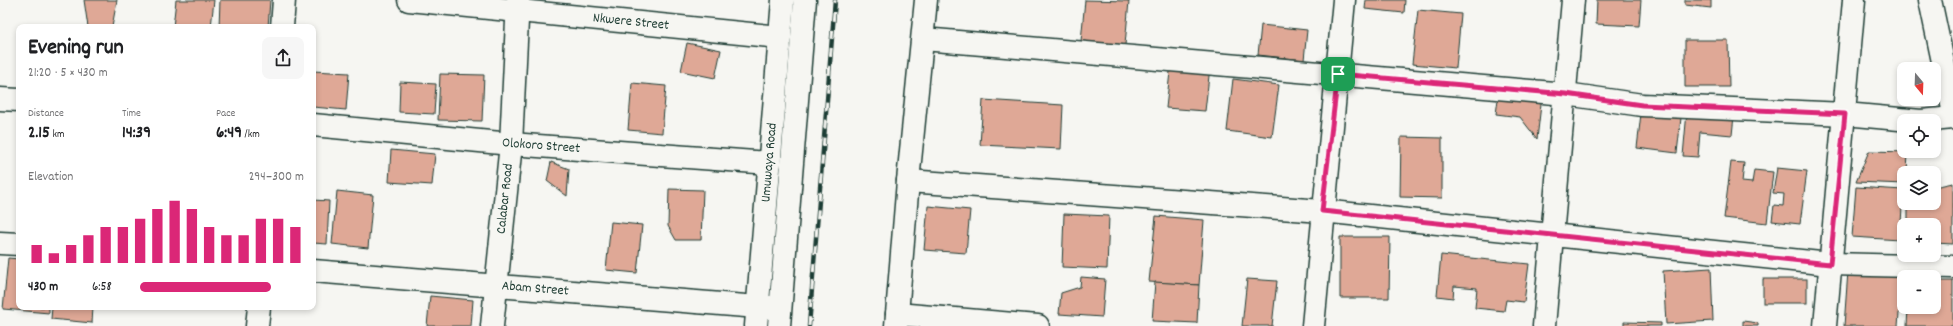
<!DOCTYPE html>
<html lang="en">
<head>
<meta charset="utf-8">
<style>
	body { margin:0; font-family:Dekko,sans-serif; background:#f6f6f6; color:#202124; height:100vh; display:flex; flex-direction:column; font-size:15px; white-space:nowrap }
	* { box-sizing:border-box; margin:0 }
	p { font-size:13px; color:#757577 }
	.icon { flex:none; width:22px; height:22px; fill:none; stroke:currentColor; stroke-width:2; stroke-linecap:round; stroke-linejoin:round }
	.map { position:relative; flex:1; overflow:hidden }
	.panel { position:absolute; left:16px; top:24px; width:300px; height:286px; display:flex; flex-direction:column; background:#fff; border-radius:8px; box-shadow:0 2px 6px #0003 }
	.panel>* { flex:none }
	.needle { width:26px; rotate:161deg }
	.buttons { position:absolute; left:1897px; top:62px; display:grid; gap:8px }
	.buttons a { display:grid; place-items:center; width:44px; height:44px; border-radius:8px; background:#fff; box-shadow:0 2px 6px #0003; font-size:20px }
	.pin { position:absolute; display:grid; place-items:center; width:34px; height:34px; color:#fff; margin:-17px; border-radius:8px; box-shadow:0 2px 6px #0006 }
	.round { display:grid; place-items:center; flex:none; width:42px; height:42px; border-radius:8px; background:#f6f6f6 }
	.summary { display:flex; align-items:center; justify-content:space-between; height:68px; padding:0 12px }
	h1 { font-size:22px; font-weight:800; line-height:30px }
	.stats { display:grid; grid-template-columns:repeat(3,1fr); gap:6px; height:68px; padding:4px 12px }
	.stats div { display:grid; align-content:center }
	.stats b { font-size:17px; font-weight:800 }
	.stats small { font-size:11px; font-weight:400 }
	.stats p { font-size:11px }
	.chart { height:112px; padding:8px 12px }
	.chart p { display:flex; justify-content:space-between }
	.chart svg { width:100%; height:72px; margin-top:4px; stroke:#db2777; stroke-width:6 }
	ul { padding:0 12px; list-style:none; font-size:13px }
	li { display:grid; grid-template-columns:64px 48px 1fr; align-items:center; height:30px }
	li i { height:10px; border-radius:5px; background:#db2777 }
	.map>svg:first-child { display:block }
	.building { fill:#dfa896; stroke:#1f3d34 }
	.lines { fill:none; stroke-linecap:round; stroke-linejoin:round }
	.minor-casing { stroke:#1f3d34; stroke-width:25 }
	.tertiary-casing { stroke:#1f3d34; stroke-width:25 }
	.secondary-casing { stroke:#1f3d34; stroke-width:25 }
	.minor { stroke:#f6f6f2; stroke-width:22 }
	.tertiary { stroke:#f6f6f2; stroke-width:22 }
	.secondary { stroke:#f6f6f2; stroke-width:22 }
	.rail-casing { stroke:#1f3d34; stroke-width:4.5 }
	.rail { stroke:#f6f6f2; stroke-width:3; stroke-dasharray:9; stroke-linecap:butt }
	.route-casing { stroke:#fff; stroke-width:8 }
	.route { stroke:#db2777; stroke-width:5 }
	.labels { text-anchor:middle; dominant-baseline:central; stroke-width:3; stroke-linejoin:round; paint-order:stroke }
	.street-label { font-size:14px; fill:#1f3d34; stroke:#f6f6f2 }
</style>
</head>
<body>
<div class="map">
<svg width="1953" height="326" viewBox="0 0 1953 326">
	<rect width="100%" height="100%" fill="#f6f6f2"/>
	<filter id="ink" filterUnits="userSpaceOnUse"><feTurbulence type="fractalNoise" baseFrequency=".025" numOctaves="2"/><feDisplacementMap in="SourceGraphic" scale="8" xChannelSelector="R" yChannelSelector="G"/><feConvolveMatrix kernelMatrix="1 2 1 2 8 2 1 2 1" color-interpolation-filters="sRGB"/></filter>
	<g filter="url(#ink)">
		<g class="building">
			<path d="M 84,0 L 117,0 L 112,27 L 88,27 Z"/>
			<path d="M 176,0 L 214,0 L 211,27 L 173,27 Z"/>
			<path d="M 220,0 L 270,0 L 268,27 L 219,27 Z"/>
			<path d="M 1085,0 L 1129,1 L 1125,45 L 1081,41 Z"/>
			<path d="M 1366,0 L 1405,0 L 1404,13 L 1365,9 Z"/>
			<path d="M 1597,0 L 1641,0 L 1639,26 L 1596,24 Z"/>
			<path d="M 1685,0 L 1711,0 L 1711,8 L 1685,5 Z"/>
			<path d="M 1418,10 L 1461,14 L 1456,68 L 1412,64 Z"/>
			<path d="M 1261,25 L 1307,30 L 1304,60 L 1258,55 Z"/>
			<path d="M 1685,40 L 1728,40 L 1729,87 L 1685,87 Z"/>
			<path d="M 687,43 L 721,50 L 715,78 L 681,71 Z"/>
			<path d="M 1171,63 L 1210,67 L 1205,111 L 1166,108 Z"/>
			<path d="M 313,71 L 349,73 L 346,110 L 313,107 Z"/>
			<path d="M 440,74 L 484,75 L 482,121 L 438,120 Z"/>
			<path d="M 1233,79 L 1279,85 L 1272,137 L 1227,131 Z"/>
			<path d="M 400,82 L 436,84 L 434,114 L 399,112 Z"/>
			<path d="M 632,83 L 666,86 L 662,133 L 628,130 Z"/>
			<path d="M 1499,92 L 1542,96 L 1537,139 L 1520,117 L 1496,114 Z"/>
			<path d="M 983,100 L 1063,105 L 1061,149 L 980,145 Z"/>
			<path d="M 1642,105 L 1682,109 L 1677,153 L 1637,148 Z"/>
			<path d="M 1687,112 L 1734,116 L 1732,135 L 1700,132 L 1698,157 L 1683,156 Z"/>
			<path d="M 1401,137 L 1442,138 L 1442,198 L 1400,197 Z"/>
			<path d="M 391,150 L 435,154 L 432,185 L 389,182 Z"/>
			<path d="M 1869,151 L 1908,152 L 1907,173 L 1904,173 L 1904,184 L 1856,182 Z"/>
			<path d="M 551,162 L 569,169 L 567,196 L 547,181 Z"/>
			<path d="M 1731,162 L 1744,163 L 1742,182 L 1752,183 L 1754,170 L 1773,172 L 1767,223 L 1724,218 Z"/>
			<path d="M 1777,168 L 1807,171 L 1800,224 L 1772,221 L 1774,205 L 1783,206 L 1784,194 L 1773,193 Z"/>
			<path d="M 1953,183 L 1953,244 L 1934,243 L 1934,225 L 1908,225 L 1908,203 L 1934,203 L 1934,187 Z"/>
			<path d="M 1856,187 L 1903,190 L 1900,240 L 1852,237 Z"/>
			<path d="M 669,189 L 703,190 L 701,240 L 676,240 L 668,226 Z"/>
			<path d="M 337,191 L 373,195 L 368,248 L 332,244 Z"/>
			<path d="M 313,200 L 329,201 L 327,244 L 313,243 Z"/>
			<path d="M 928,206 L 970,210 L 966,253 L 924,250 Z"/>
			<path d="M 1064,214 L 1109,216 L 1107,269 L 1062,267 Z"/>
			<path d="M 1156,216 L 1204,220 L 1199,285 L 1149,282 Z"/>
			<path d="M 611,222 L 642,225 L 637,273 L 606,270 Z"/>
			<path d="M 1340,237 L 1390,237 L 1389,298 L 1340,298 Z"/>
			<path d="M 1441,255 L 1529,264 L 1524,302 L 1506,300 L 1504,311 L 1475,308 L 1477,288 L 1454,286 L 1453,298 L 1437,296 Z"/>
			<path d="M 8,258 L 19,259 L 19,307 L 49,307 L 49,313 L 3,309 Z"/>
			<path d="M 1711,268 L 1713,321 L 1666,324 L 1663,271 Z"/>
			<path d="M 1848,271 L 1902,275 L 1898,326 L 1844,326 Z"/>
			<path d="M 1081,277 L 1105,279 L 1102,317 L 1059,314 L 1061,293 L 1080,287 Z"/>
			<path d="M 1247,279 L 1277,281 L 1272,326 L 1242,326 Z"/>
			<rect x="1763" y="279" width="44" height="24"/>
			<path d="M 1934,281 L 1953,281 L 1953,326 L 1907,326 L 1908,307 L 1934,307 Z"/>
			<path d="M 1155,282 L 1199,285 L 1197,323 L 1152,321 Z"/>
			<path d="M 430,296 L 473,300 L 471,326 L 427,326 Z"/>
			<path d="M 52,307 L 93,307 L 92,323 L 51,319 Z"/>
			<path d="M 1743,321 L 1758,323 L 1758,326 L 1743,326 Z"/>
			<path d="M 1624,322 L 1661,323 L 1661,326 L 1624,326 Z"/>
		</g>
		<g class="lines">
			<defs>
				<g id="minor">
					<path id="s1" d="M 409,0 L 780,37"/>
					<path d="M 282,27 L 284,0"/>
					<path d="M 923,39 L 1566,94 L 1642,105 L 1845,114 L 1921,121 L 1953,118"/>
					<path d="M 0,99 L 19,100"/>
					<path id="s2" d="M 313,125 L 511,144 L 770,163"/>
					<path d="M 908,181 L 1322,211 L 1830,264 L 1953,267"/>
					<path d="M 0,243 L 19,244"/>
					<path id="s3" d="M 313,271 L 758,307 L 776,307"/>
					<path d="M 897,314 L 1038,326"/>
					<path d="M 257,326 L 259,307"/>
					<path id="s4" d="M 492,326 L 511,144 L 518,0"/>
					<path d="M 896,326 L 908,181 L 926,0"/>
					<path d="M 1313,326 L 1344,0"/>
					<path d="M 1825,326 L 1854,0"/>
				</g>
				<g id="tertiary">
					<path id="s5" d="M 756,326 L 783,0"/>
					<path d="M 779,326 L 805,0"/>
					<path d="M 1544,326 L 1573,0"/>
				</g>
				<path id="secondary" d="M 1930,0 L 1953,109"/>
			</defs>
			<use href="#minor" class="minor-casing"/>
			<use href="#tertiary" class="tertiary-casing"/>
			<use href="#secondary" class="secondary-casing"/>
			<use href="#minor" class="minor"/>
			<use href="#tertiary" class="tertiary"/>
			<use href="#secondary" class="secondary"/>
			<defs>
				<path id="rail" d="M 809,326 L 835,0"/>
			</defs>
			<use href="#rail" class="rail-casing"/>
			<use href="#rail" class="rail"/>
		</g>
	</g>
	<g class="lines" filter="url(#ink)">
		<defs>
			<path id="route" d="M 1338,74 L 1566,94 L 1642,105 L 1845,114 L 1830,264 L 1322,211 Z"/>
		</defs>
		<use href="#route" class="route-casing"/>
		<use href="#route" class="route"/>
	</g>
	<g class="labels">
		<g class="street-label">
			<text stroke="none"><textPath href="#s1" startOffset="223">Nkwere Street</textPath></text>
			<text stroke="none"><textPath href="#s2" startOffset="229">Olokoro Street</textPath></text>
			<text stroke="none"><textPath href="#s5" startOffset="164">Umuwaya Road</textPath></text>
			<text stroke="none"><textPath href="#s4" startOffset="128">Calabar Road</textPath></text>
			<text stroke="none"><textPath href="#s3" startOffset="223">Abam Street</textPath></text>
		</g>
	</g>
</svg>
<div class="buttons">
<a><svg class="needle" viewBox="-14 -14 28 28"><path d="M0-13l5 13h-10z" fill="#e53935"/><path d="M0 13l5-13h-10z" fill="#757577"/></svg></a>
<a><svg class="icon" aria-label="locate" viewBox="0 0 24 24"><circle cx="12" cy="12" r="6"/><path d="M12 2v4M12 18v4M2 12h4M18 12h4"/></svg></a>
<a><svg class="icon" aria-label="layers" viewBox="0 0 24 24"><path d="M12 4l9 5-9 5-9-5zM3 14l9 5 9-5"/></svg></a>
<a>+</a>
<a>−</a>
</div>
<div class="pin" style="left:1338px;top:74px;background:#1e9e55"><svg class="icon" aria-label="arrive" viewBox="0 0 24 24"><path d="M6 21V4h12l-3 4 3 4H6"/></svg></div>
<section class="panel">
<div class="summary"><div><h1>Evening run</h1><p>21:20 · 5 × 430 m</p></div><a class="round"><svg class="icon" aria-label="share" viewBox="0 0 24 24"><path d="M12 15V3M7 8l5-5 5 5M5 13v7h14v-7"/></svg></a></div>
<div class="stats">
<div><p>Distance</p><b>2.15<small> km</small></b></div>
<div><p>Time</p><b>14:39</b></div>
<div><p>Pace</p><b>6:49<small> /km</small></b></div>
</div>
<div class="chart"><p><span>Elevation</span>294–300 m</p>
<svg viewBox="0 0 160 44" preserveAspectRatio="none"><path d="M5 44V33M15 44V38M25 44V33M35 44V27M45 44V22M55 44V22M65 44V17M75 44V11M85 44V6M95 44V11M105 44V22M115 44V27M125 44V27M135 44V17M145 44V17M155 44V22"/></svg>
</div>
<ul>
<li><b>430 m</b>6:58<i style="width:80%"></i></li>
</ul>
</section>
</div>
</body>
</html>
